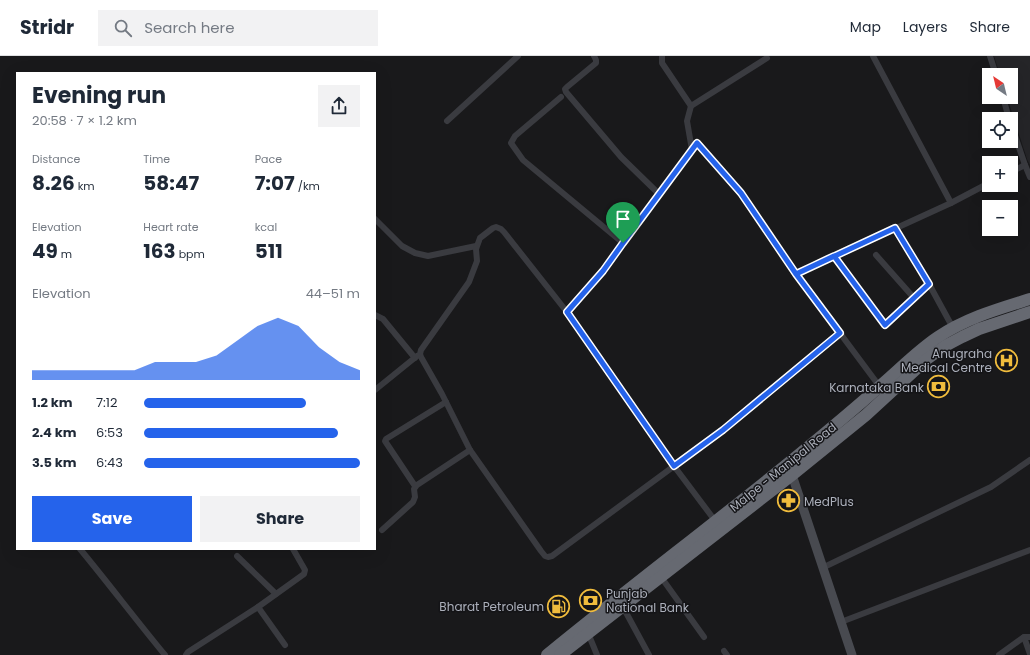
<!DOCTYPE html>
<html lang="en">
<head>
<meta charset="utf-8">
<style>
	body { margin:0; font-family:Poppins,sans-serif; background:#f2f2f3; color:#1f2937; height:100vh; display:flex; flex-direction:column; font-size:15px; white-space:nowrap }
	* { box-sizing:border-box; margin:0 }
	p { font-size:13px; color:#747a83 }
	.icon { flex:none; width:22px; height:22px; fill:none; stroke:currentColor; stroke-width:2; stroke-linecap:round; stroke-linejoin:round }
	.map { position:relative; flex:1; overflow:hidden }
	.drawer { position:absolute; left:16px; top:16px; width:360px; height:478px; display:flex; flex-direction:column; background:#fff; border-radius:0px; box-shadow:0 4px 16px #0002 }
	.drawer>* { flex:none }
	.needle { width:26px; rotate:325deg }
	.buttons { position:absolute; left:982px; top:12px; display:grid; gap:8px }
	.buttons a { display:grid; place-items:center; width:36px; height:36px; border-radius:0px; background:#fff; box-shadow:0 4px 16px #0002; font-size:20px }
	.pin { position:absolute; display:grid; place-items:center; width:34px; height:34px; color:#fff; margin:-41px -17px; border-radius:50% 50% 50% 0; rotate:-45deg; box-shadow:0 0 4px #0007 }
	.pin .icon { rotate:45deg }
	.round { display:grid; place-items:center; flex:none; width:42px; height:42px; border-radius:0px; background:#f2f2f3 }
	.headline { display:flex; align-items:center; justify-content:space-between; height:68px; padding:0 16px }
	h1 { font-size:22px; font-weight:700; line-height:30px }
	.figures { display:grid; grid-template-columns:repeat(3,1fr); gap:6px; height:68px; padding:4px 16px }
	.figures div { display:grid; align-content:center }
	.figures b { font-size:20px; font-weight:700 }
	.figures small { font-size:11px; font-weight:400 }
	.figures p { font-size:11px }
	.chart { height:112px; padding:8px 16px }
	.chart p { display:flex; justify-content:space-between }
	.chart svg { width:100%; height:72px; margin-top:4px; fill:#2563eb; opacity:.7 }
	.cta { display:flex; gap:8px; margin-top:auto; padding:8px 16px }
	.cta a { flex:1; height:46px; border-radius:0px; background:#2563eb; color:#fff; font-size:16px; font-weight:700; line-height:46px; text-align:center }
	.cta a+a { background:#f2f2f3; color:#1f2937 }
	ul { padding:0 16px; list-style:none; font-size:13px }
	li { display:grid; grid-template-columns:64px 48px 1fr; align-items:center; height:30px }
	li i { height:10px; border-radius:5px; background:#2563eb }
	header { display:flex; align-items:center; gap:24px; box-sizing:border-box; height:56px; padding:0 20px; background:#fff; border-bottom:1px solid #e0e1e3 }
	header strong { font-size:19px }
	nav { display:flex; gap:22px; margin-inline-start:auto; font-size:14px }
	.search { width:280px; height:36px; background:#f2f2f3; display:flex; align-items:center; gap:10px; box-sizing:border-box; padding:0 14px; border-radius:0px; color:#747a83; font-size:15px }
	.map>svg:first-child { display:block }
	.built { fill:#252528 }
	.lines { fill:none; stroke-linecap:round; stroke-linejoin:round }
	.street { stroke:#3a3b40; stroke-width:6 }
	.secondary { stroke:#484a50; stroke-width:9 }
	.highway { stroke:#666971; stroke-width:12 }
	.route-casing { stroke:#fff; stroke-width:8 }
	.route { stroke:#2563eb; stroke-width:5 }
	.labels { text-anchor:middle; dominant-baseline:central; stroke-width:3; stroke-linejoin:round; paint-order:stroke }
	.poi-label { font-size:12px; fill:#acb0bb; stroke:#141417; text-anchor:end }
	.street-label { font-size:12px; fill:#acb0bb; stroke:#141417 }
</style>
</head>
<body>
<header>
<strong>Stridr</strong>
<div class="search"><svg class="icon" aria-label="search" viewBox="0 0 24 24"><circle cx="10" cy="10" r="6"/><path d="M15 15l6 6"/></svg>Search here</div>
<nav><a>Map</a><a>Layers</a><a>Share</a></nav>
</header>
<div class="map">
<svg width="1030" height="599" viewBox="0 0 1030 599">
	<rect width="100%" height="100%" fill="#19191b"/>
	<path class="built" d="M 994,0 L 1030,0 L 1030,109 L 1027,103 L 1007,41 L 1011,41 L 1011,19 L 1000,19 Z"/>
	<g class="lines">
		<g class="street">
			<path d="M 594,0 L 596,4 L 596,7 L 567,31 L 565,33 L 566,36 L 621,101 L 659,138"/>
			<path d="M 662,0 L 662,7 L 691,50"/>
			<path d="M 873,0 L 951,147"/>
			<path d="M 990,0 L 996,19"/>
			<path d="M 561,41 L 515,80 L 511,87 L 523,104 L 623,187"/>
			<path d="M 1003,41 L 1009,63"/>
			<path d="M 447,65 L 518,0"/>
			<path d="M 1011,68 L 1025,109 L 1030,121"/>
			<path d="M 692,94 L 687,65 L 691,50 L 767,2"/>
			<path d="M 1011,116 L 1025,109"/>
			<path d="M 375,163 L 402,190 L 415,197 L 428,200 L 476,190"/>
			<path d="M 895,172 L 929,228 L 953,272"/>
			<path d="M 876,199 L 914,242"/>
			<path d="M 834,200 L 885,269 L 929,228"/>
			<path d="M 796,218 L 951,147 L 989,127"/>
			<path d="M 567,256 L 504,176 L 501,173 L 496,171 L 493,172 L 480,182 L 476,193 L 477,205 L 469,226 L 421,294 L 420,298 L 421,301 L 442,338 L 470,394 L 541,495 L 545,500 L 548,501 L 552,500 L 723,374 L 840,277"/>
			<path d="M 375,259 L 383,263 L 415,302"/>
			<path d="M 375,334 L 417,300"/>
			<path d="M 415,430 L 385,385 L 386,383 L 446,346"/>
			<path d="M 716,466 L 674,410 L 567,256 L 603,215 L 697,87 L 741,137 L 796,218 L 880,331"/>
			<path d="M 382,474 L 413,446 L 415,441 L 414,433 L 417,429 L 470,394"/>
			<path d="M 80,493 C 109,528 136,564 165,599"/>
			<path d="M 237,500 L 276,538"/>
			<path d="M 822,512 L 991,431 L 1030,404"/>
			<path d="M 661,521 L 704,581"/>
			<path d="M 258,551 L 285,589"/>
			<path d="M 623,551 L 649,599"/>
			<path d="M 841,566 L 1030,494"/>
			<path d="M 588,577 L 597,599"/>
			<path d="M 1024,581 L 1030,598"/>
			<path d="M 724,595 L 727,599"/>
			<path d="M 186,599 L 188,596 L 258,551 L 304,518 L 305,514 L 293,493"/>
			<path d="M 999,599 L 1024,581 L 1030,581"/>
		</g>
		<path class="secondary" d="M 792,419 L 852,599"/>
		<g class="highway">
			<path d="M 547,599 C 625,535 706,474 785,410 C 817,384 849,358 880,330 C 899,314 917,295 938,281 C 966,262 998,253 1030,243"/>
			<path d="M 560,599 L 792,419 L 866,359 L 927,303 L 945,290 L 962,281 L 979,273 L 1030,256"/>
		</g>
	</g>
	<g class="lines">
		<defs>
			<path id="route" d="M 623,187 L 603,215 L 567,256 L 674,410 L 723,374 L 840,277 L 796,218 L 895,172 L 929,228 L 885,269 L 834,200 L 796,218 L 741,137 L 697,87 L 623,187"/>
		</defs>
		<use href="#route" class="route-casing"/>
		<use href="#route" class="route"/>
	</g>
	<defs>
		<symbol id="hospital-ring" viewBox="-11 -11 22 22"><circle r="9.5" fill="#141417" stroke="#f0bc3d" stroke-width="1.5"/><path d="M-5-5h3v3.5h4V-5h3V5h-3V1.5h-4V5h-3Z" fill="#f0bc3d"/></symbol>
		<symbol id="bank-ring" viewBox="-11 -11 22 22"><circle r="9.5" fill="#141417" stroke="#f0bc3d" stroke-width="1.5"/><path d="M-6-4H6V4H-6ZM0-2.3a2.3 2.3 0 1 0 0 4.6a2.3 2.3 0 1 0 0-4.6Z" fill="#f0bc3d"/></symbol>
		<symbol id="pharmacy-ring" viewBox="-11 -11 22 22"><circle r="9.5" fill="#141417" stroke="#f0bc3d" stroke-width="1.5"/><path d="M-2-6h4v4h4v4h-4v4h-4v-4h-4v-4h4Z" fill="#f0bc3d"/></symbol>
		<symbol id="fuel-ring" viewBox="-11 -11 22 22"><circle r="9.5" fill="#141417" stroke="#f0bc3d" stroke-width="1.5"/><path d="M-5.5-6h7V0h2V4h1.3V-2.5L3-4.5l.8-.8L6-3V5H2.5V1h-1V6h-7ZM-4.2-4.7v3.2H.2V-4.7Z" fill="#f0bc3d"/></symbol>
	</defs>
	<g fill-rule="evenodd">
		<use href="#hospital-ring" x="994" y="292" width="25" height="25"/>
		<use href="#bank-ring" x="926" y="318" width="25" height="25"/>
		<use href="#pharmacy-ring" x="776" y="432" width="25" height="25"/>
		<use href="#bank-ring" x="578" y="532" width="25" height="25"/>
		<use href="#fuel-ring" x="546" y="538" width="25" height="25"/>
	</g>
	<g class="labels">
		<g class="poi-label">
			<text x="992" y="297">Anugraha<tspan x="992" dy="14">Medical Centre</tspan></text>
			<text x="924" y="331">Karnataka Bank</text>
			<text x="804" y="445" text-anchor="start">MedPlus</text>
			<text x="606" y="537" text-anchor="start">Punjab<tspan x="606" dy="14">National Bank</tspan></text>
			<text x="544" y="550">Bharat Petroleum</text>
		</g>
		<g class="street-label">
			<text transform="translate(783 411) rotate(-39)">Malpe - Manipal Road</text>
		</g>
	</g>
</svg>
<div class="buttons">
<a><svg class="needle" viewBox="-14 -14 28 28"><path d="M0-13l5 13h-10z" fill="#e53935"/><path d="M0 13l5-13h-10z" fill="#747a83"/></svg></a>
<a><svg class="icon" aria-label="locate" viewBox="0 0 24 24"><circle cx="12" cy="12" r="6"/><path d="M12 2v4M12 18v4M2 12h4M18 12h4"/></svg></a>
<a>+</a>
<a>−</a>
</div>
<div class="pin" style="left:623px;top:187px;background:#1e9e55"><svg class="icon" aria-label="arrive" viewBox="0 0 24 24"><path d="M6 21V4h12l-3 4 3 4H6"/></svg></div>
<section class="drawer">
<div class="headline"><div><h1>Evening run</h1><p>20:58 · 7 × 1.2 km</p></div><a class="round"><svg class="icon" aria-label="share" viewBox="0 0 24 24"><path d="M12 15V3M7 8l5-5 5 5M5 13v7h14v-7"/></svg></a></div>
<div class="figures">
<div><p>Distance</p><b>8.26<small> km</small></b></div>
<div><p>Time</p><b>58:47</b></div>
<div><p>Pace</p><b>7:07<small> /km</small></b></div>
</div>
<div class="figures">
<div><p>Elevation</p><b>49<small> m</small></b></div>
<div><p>Heart rate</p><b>163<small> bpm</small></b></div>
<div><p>kcal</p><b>511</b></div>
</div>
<div class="chart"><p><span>Elevation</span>44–51 m</p>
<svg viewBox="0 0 160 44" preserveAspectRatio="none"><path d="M0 44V38L10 38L20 38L30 38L40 38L50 38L60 33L70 33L80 33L90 29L100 20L110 11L120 6L130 11L140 24L150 33L160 38V44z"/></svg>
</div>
<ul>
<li><b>1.2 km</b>7:12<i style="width:75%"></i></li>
<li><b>2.4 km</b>6:53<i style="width:90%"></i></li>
<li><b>3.5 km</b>6:43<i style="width:100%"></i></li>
</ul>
<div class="cta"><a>Save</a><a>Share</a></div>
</section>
</div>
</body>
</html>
